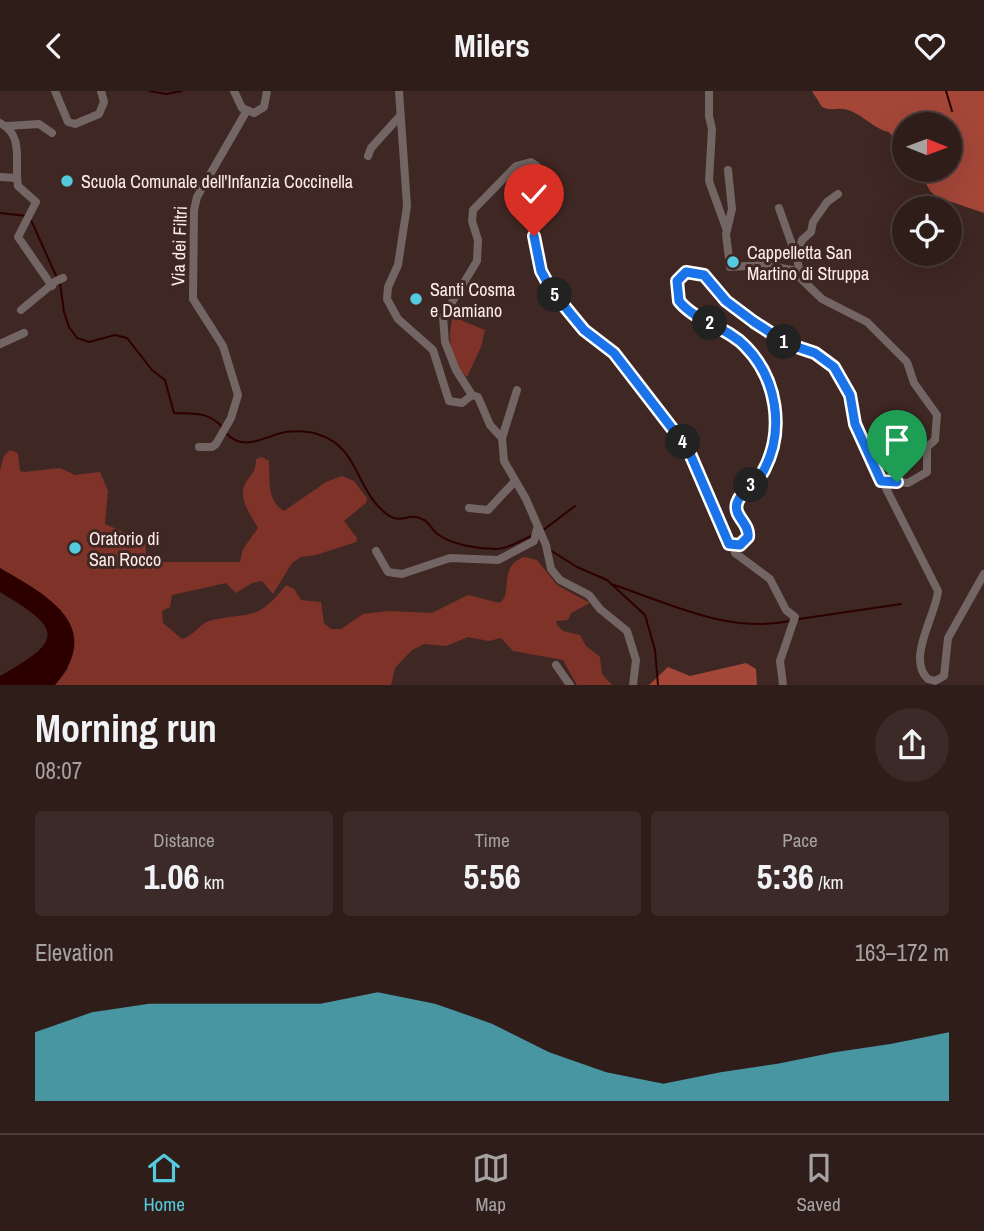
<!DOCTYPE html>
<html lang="en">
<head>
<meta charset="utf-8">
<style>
	body { margin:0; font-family:"Archivo Narrow",sans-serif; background:#3b2a27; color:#f1f3f6; height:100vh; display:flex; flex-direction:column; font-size:26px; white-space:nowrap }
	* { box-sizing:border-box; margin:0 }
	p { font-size:23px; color:#a7a2a2 }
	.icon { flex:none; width:38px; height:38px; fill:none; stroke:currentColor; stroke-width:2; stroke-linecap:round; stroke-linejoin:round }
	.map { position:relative; height:594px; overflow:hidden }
	.sheet { display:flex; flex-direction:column; background:#2f1d1a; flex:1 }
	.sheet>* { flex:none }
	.needle { width:46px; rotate:91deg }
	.tools { position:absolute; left:892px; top:21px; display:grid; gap:14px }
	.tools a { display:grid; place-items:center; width:70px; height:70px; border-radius:50%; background:#2f1d1a; box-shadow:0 7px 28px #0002,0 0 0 2px #4a3b39; font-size:35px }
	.pin { position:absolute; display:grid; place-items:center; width:60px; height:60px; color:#fff; margin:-72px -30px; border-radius:50% 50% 50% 0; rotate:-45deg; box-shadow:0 0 7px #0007 }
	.pin .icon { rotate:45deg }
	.km { position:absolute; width:35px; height:35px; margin:-18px; border-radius:50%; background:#222; color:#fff; font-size:19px; line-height:35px; text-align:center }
	.round { display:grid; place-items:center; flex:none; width:74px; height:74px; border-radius:37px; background:#3b2a27 }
	.head { display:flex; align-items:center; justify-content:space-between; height:119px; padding:0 35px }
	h1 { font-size:38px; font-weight:700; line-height:52px }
	.figures { display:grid; grid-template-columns:repeat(3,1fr); gap:10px; height:119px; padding:7px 35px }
	.figures div { display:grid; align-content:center; border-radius:7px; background:#3b2a27; text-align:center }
	.figures b { font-size:35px; font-weight:700 }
	.figures small { font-size:19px; font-weight:400 }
	.figures p { font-size:19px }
	.chart { height:196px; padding:14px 35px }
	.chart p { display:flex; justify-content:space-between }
	.chart svg { width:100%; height:126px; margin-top:7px; fill:#54cade; opacity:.7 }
	header { display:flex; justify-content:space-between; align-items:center; height:91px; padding:0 35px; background:#2f1d1a; font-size:32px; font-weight:700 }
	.tab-bar { display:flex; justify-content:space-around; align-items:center; height:98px; border-top:2px solid #4a3b39; background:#2f1d1a; font-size:19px; color:#a7a2a2 }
	.tab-bar a { display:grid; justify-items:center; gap:4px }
	.tab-bar .active { color:#54cade }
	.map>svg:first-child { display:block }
	.green { fill:#7f3328 }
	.forest { fill:#a44739 }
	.water { fill:#2d0000 }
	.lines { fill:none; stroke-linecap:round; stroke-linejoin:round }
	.stream { stroke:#2d0000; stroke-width:2 }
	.street { stroke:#726563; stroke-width:8 }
	.route-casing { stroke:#fff; stroke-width:14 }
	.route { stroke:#1a73e8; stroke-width:9 }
	.poi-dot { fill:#54cade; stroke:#3f2723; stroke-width:2.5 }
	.labels { text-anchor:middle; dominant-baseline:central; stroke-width:6; stroke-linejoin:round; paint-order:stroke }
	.poi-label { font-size:18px; fill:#fdece9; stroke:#3f2723; text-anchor:start }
	.street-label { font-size:18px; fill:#fdece9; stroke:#3f2723 }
</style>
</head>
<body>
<header><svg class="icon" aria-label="back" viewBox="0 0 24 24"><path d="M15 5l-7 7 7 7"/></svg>Milers<svg class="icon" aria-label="heart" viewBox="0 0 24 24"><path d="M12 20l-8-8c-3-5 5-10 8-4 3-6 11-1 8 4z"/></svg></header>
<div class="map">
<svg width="984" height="594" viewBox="0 0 984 594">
	<rect width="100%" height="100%" fill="#3f2723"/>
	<g class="green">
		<path d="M 453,226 L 485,239 L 481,256 L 467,286 C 450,271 447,246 453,226 Z"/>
		<path d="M 10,359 L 18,362 L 20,380 L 24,381 L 60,377 L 75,384 L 100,381 L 108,400 L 105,433 L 145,450 L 147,470 L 156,471 L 240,471 L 243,458 L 258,437 C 251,424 238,408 245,393 C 251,382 256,382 256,368 L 262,366 L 269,370 C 270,388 266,409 284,420 L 326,391 L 342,385 L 354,390 L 367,407 L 366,412 L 344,430 L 357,447 L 356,451 L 316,464 L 301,466 L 292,472 L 273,503 L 262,490 L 252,492 L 236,502 L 226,492 L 172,504 L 170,516 L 162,520 L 163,532 L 182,548 C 195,544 201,532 209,530 C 251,520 256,532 286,494 L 294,498 L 301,509 L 321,511 L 324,532 L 331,538 L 341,538 L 363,523 L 389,520 L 432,522 L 468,504 L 500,512 L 505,506 C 509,489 503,474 524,466 L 537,469 L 557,494 L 590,512 L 571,522 L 568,529 L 556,530 L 557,534 L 563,540 L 580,544 L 586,555 L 600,566 L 602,583 L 612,594 L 577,594 L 563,569 L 513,560 L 501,547 L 489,550 L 468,546 L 446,555 L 424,553 L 412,559 L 395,577 L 391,594 L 55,594 L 68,578 L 61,519 L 0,477 L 0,379 L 4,365 Z"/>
	</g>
	<g class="forest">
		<path d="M 812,0 L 984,0 L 984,122 L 937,106 L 930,100 L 919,79 L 950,79 L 950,33 L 905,33 L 905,65 L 891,58 L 892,45 L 889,41 C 873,38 861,21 844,18 C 836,17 831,20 822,16 Z"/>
		<path d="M 746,572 L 756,578 L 757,594 L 649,594 L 668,576 L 690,585 Z"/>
	</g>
	<path class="water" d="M 0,477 C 49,505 105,536 55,594 L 0,594 L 0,585 C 65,549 62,538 0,501 Z"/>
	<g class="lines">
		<g class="stream">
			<path d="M 149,0 L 166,3 L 182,0"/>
			<path d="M 946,0 L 952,20"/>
			<path d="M 0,122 L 27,125"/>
			<path d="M 31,129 L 57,187"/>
			<path d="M 60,192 L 64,221 L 69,236 L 77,247 L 89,251 L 115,244 L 127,247 L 152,279 L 165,289 L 174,322 C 194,323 208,320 223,337"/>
			<path d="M 226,342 C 244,362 265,345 285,341 C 295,340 308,340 317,343 C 355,354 355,389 377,414 C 401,441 405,418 424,429 C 430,432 433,441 439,444 C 453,454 479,458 496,458 C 508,458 520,450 531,445"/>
			<path d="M 542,440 L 575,415"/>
			<path d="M 550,459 L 577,476 L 607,489 L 645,524 L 655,559 L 658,594"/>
			<path d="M 611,493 C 669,512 728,543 790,530"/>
			<path d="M 799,528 L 901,513"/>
		</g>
		<g class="street">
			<path d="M 55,0 L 68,31 L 75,33 L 99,23 L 104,11 L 101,0"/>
			<path d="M 234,0 L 242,17 L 254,22 L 264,16 L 267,0"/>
			<path d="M 399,0 L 407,115 L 398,174 L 388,196 L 387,208 L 398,228 L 433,259 L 449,310 L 462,312 L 472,304 L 456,279 L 445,251 L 443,226 L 477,170 L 478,149 L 472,130 L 473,119 L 516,75 L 531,71 L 537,75 L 541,84 L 530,112 L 537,165 L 546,190 L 584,238 L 614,262 L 682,349 L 728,452 L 740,454 L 748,446 C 749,432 738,428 737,415 L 764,379 L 769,365 L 776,329 L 773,300 L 745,255 L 686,218 L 677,207 L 677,190 L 690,180 L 707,187 L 726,210 L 754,231 L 788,253 L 815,262 L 834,276 L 850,304 L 862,350 L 938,500 C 936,524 906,568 928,588 L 935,590 L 944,585 L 948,547 L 984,483"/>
			<path d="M 709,0 L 709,25 L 712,38 L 709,90 L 726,137"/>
			<path d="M 0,32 C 25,44 14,73 18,95 L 36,111 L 18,146 L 52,195"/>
			<path d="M 7,35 L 39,33 L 52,42"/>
			<path d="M 368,65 L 371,57 L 400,25"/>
			<path d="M 728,79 L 732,118 L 726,143 L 730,176 L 763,174 L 792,179 L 822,208 L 867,231 L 907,271 L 914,292 L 937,324 L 935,349 L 927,356 L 927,381 L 908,392 L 881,390"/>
			<path d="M 0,86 L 16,87"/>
			<path d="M 779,117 L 796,165"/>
			<path d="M 801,186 L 797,168 L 802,149 L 811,141 L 813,131 L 827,111 L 838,103"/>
			<path d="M 21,219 L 56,190 L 63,187"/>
			<path d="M 0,253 L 24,242"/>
			<path d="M 517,299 L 502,347 L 504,370 L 526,408 L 546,454 L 551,478 L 560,489 L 589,504 L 600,518 L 627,540 L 636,569 L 633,594"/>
			<path d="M 472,304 L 478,306 L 490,334 L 502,347"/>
			<path d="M 199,356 L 212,356 L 216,353 L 231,327 L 238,304 L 223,255 L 193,208 L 194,119 L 197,106 L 246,21"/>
			<path d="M 469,417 L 488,419 L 515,390"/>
			<path d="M 734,455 L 735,462 L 770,488 L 786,519 L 795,526 L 780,570 L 783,594"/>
			<path d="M 376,460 L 388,481 L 402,483 L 450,467 L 498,469 L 534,450 L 537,438"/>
			<path d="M 556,574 L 570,594"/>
		</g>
	</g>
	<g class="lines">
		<defs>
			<path id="route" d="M 534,145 L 541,180 L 552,200 L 584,239 L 614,262 L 688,358 L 729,453 L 740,454 L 748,446 C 750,432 733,426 737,412 C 741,399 758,391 764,379 C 785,339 777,287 745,255 C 727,236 696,231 679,210 L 677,190 L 686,181 L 704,184 L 726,210 L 754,231 L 788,253 L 815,262 L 834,276 L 850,304 L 855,333 L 881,390 L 897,391"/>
		</defs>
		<use href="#route" class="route-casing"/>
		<use href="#route" class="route"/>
	</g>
	<g class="poi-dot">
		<circle cx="67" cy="90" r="7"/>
		<circle cx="733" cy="171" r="7"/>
		<circle cx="416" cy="208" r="7"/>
		<circle cx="75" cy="457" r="7"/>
	</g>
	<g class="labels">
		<g class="poi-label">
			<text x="81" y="90">Scuola Comunale dell'Infanzia Coccinella</text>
			<text x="747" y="161">Cappelletta San<tspan x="747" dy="21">Martino di Struppa</tspan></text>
			<text x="430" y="198">Santi Cosma<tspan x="430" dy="21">e Damiano</tspan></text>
			<text x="89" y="447">Oratorio di<tspan x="89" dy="21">San Rocco</tspan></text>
		</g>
		<g class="street-label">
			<text transform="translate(179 155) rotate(-88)">Via dei Filtri</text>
		</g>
	</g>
</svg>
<div class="tools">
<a><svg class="needle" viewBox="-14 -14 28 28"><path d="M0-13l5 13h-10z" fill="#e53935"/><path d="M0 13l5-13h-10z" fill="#a7a2a2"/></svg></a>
<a><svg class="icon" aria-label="locate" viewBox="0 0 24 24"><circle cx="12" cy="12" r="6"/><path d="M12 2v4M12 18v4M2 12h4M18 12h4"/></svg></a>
</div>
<div class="pin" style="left:897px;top:391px;background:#1e9e55"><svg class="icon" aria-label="arrive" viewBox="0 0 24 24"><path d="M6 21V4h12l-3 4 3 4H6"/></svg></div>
<div class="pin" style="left:534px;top:145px;background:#d93025"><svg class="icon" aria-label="check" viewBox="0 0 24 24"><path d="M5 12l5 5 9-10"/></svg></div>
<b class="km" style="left:784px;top:251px">1</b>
<b class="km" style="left:710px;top:232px">2</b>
<b class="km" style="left:751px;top:394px">3</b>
<b class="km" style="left:683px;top:351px">4</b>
<b class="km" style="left:555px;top:204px">5</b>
</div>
<section class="sheet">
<div class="head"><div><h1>Morning run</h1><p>08:07</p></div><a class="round"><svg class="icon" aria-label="share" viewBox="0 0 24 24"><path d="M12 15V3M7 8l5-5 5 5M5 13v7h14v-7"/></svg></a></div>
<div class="figures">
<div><p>Distance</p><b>1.06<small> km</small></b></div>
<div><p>Time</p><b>5:56</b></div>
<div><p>Pace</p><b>5:36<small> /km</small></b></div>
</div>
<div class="chart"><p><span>Elevation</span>163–172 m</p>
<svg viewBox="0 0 160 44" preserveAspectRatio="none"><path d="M0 44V20L10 13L20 10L30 10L40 10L50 10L60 6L70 10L80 17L90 27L100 34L110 38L120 34L130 31L140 27L150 24L160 20V44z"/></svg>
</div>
</section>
<nav class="tab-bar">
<a class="active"><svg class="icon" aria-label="home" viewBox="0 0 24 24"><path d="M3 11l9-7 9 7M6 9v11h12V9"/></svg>Home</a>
<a><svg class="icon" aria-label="map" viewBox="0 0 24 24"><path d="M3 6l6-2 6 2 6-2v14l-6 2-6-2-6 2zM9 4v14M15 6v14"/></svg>Map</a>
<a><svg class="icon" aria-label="saved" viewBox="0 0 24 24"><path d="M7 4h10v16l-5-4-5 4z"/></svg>Saved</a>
</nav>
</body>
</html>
